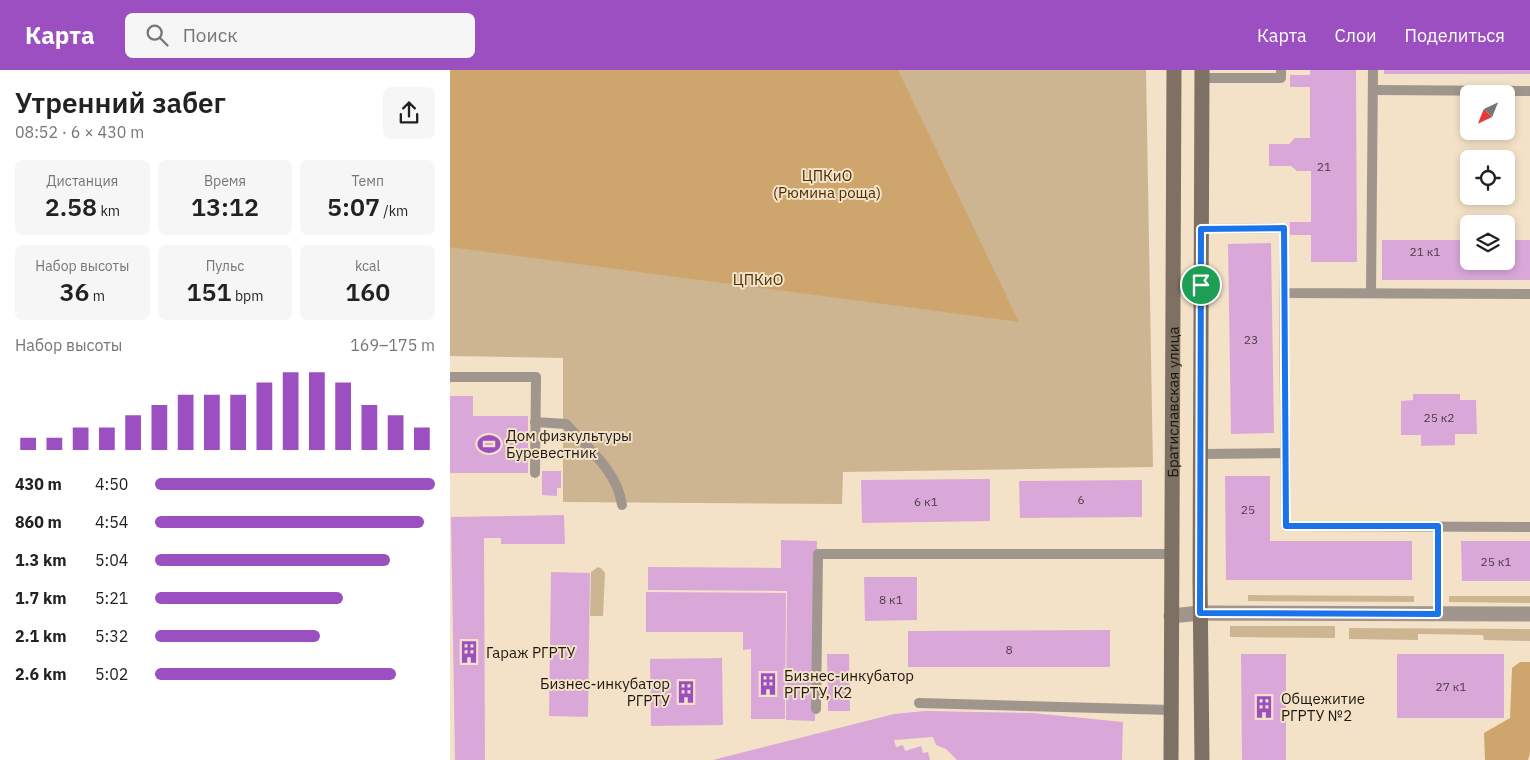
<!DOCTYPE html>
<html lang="ru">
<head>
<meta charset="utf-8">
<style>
	body { margin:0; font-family:"IBM Plex Sans",sans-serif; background:#f6f6f6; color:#222; height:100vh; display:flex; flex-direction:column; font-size:19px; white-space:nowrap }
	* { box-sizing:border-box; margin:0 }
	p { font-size:16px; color:#767676 }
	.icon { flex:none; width:28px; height:28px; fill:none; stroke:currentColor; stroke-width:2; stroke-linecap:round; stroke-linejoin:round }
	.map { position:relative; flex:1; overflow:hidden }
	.side { display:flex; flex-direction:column; background:#fff; width:450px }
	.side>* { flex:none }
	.needle { width:32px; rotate:223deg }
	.controls { position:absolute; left:1010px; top:15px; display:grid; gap:10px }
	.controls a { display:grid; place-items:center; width:55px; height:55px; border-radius:8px; background:#fff; box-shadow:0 2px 8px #0003; font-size:25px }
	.pin { position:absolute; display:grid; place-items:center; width:42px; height:42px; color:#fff; margin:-21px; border:2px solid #fff; border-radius:50%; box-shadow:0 1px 5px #0007 }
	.round { display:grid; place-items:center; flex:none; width:52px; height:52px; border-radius:8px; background:#f6f6f6 }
	.head { display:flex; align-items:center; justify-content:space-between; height:85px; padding:0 15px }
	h1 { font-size:28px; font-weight:600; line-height:38px }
	.metrics { display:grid; grid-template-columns:repeat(3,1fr); gap:8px; height:85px; padding:5px 15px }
	.metrics div { display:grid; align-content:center; border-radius:8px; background:#f6f6f6; text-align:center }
	.metrics b { font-size:25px; font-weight:600 }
	.metrics small { font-size:14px; font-weight:400 }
	.metrics p { font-size:14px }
	.chart { height:140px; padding:10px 15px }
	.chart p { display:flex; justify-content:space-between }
	.chart svg { width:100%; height:90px; margin-top:5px; stroke:#9b4fc1; stroke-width:6 }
	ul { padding:0 15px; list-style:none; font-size:16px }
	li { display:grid; grid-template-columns:80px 60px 1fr; align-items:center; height:38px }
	li i { height:12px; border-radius:6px; background:#9b4fc1 }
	header { display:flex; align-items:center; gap:30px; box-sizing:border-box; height:70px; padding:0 25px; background:#9b4fc1; color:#fff }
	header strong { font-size:24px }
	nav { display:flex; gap:28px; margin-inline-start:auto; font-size:18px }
	.search { width:350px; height:45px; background:#f6f6f6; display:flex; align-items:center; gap:12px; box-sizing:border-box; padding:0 18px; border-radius:8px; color:#767676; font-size:19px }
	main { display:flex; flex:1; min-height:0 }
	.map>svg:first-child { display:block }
	.green { fill:#ceb592 }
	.forest { fill:#cea66d }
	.building { fill:#d9a8d9 }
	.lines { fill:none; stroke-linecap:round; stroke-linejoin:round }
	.lane { stroke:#a0968d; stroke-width:10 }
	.street { stroke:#a0968d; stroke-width:15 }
	.secondary { stroke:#7e7163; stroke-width:15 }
	.route-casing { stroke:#fff; stroke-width:10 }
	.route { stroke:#1a73e8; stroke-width:6 }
	.labels { text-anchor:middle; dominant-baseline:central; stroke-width:4; stroke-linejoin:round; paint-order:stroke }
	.number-label { font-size:12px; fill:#4c3b41 }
	.park-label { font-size:15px; fill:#482e00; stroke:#f4e2c8 }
	.street-label { font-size:15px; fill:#1d170e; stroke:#f4e2c8 }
	.poi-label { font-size:15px; fill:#1d170e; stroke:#f4e2c8; text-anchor:start }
</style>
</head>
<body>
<header>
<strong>Карта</strong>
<div class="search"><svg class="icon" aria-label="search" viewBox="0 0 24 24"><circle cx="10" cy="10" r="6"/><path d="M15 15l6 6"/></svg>Поиск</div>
<nav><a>Карта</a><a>Слои</a><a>Поделиться</a></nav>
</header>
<main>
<section class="side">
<div class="head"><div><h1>Утренний забег</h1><p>08:52 · 6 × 430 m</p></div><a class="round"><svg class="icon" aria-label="share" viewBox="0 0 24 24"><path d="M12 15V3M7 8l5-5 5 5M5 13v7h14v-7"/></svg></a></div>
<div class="metrics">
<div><p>Дистанция</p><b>2.58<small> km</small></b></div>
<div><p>Время</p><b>13:12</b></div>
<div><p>Темп</p><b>5:07<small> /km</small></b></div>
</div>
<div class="metrics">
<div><p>Набор высоты</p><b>36<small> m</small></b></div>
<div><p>Пульс</p><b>151<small> bpm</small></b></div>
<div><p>kcal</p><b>160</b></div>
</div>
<div class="chart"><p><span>Набор высоты</span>169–175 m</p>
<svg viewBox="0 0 160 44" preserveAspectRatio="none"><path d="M5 44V38M15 44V38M25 44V33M35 44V33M45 44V27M55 44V22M65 44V17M75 44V17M85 44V17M95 44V11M105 44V6M115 44V6M125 44V11M135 44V22M145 44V27M155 44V33"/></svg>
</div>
<ul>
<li><b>430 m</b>4:50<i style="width:100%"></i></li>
<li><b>860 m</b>4:54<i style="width:96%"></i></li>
<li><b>1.3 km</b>5:04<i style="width:84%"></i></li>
<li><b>1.7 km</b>5:21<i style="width:67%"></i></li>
<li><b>2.1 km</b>5:32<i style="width:59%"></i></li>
<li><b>2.6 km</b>5:02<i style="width:86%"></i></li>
</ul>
</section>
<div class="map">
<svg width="1080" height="690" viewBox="0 0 1080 690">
	<rect width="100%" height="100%" fill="#f4e2c8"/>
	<g class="green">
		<path d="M 0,0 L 696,0 L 703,397 L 393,402 L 392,434 L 113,432 L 113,288 L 0,286 Z"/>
		<path d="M 148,497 L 152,499 L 155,503 L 153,546 L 140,546 L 141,502 Z"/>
		<path d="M 798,525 L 964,526 L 964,532 L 798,531 Z"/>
		<path d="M 999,526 L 1080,526 L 1080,533 L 999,532 Z"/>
		<path d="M 780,556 L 885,556 L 885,568 L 780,567 Z"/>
		<path d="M 899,558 L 1080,559 L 1080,571 L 1034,570 L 1033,565 L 968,564 L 968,570 L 899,569 Z"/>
	</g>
	<g class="forest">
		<path d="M 0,0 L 448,0 L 569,252 L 0,177 Z"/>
		<path d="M 1070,592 L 1080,592 L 1080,683 L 1078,690 L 1035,690 L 1034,663 L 1060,648 L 1062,598 Z"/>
	</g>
	<g class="building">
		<path d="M 860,0 L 906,0 L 907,192 L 861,192 L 861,165 L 840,165 L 840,152 L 861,152 L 861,101 L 847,101 L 841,96 L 819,96 L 819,74 L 839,74 L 845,68 L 860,68 L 860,17 L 840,17 L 840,5 L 860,5 Z"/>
		<rect x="934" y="0" width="146" height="4"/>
		<path d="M 932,170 L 1019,170 L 1019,191 L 1056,191 L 1056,170 L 1080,170 L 1080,210 L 932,210 Z"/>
		<path d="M 821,173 L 824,363 L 781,364 L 778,174 Z"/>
		<path d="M 963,324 L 1010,324 L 1010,330 L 1026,330 L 1027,364 L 1005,364 L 1005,375 L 971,376 L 971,365 L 951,365 L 951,331 L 963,330 Z"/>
		<path d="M 0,326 L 23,326 L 23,346 L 78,346 L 78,403 L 0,403 Z"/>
		<path d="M 92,401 L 111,401 L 111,418 L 107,418 L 107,426 L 92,425 Z"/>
		<path d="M 775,406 L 820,406 L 820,471 L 962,471 L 962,510 L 776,510 Z"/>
		<path d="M 540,409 L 540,451 L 412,453 L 411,410 Z"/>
		<path d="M 692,410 L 692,447 L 570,448 L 569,411 Z"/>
		<path d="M 114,445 L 115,474 L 51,474 L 51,468 L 34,468 L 35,690 L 5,690 L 1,447 Z"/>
		<path d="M 331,470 L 367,471 L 365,651 L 336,650 L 337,521 L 198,520 L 198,497 L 331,498 Z"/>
		<path d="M 1011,471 L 1080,471 L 1080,511 L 1012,511 Z"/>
		<path d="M 101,502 L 140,503 L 138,647 L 99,646 Z"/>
		<path d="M 414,507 L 467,507 L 467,550 L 415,551 Z"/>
		<path d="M 196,522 L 336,523 L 335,649 L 301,649 L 301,579 L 293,580 L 293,562 L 196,562 Z"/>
		<path d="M 660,560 L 660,597 L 458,597 L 458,561 Z"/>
		<path d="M 377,584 L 399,584 L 400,641 L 378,641 Z"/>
		<path d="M 791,584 L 836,584 L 836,690 L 792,690 Z"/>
		<rect x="947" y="584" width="107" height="64"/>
		<path d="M 272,588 L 273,655 L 201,656 L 200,589 Z"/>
		<path d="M 475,641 L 582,643 L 673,652 L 672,690 L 507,690 L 496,679 L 486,675 L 483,667 L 444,670 L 446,677 L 453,675 L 455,681 L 471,676 L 473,683 L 478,682 L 480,690 L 263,690 L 444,644 Z"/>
	</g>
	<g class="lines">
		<g class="lane">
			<path d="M 752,8 L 831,8 L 831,0"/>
			<path d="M 923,20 L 1080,21"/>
			<path d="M 751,159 L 834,158 L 834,223 L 1080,224"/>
			<path d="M 834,223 L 836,456 L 1080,457"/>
			<path d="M 921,223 L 923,0"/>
			<path d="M 0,307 L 86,307 L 85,403"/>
			<path d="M 85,352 L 116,354 C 137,377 168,402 172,435"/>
			<path d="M 751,384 L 835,383"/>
			<path d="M 988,544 L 988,456"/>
			<path d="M 469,633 L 721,640"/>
			<path d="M 366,639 L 368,484 L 721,484"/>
		</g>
		<path class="street" d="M 721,546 L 750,543 L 1080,544"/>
		<g class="secondary">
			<path id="s1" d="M 721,690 L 724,0"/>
			<path d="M 752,690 L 750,509 L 752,0"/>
		</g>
	</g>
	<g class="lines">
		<defs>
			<path id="route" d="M 834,158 L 836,456 L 988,456 L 988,544 L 750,543 L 751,159 Z"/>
		</defs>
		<use href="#route" class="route-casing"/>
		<use href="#route" class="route"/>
	</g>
	<defs>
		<symbol id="stadium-bare" viewBox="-9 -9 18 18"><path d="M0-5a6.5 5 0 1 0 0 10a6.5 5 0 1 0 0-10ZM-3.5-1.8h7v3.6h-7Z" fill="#9b4fc1" stroke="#f4e2c8" stroke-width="2.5" paint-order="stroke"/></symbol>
		<symbol id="building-bare" viewBox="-9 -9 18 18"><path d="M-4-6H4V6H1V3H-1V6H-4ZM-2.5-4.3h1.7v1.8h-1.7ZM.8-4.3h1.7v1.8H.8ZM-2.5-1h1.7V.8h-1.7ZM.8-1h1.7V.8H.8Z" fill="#9b4fc1" stroke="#f4e2c8" stroke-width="2.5" paint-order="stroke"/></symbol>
	</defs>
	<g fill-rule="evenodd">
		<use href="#stadium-bare" x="23" y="358" width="32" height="32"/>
		<use href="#building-bare" x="3" y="566" width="32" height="32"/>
		<use href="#building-bare" x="302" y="598" width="32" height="32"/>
		<use href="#building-bare" x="220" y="606" width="32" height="32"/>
		<use href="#building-bare" x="798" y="621" width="32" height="32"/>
	</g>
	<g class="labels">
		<g class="number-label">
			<text x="874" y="96">21</text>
			<text x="975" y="181">21 к1</text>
			<text x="801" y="269">23</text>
			<text x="989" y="347">25 к2</text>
			<text x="631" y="429">6</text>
			<text x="476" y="431">6 к1</text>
			<text x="798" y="439">25</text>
			<text x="1046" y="491">25 к1</text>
			<text x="441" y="529">8 к1</text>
			<text x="559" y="579">8</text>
			<text x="1001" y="616">27 к1</text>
		</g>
		<g class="park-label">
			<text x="377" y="105">ЦПКиО<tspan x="377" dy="17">(Рюмина роща)</tspan></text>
			<text x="308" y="209">ЦПКиО</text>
		</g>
		<g class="street-label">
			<text stroke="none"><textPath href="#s1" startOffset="358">Братиславская улица</textPath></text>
		</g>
		<g class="poi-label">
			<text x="56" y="365">Дом физкультуры<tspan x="56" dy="17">Буревестник</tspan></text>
			<text x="36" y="582">Гараж РГРТУ</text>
			<text x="334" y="605">Бизнес-инкубатор<tspan x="334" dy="17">РГРТУ, К2</tspan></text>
			<text x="220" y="613" text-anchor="end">Бизнес-инкубатор<tspan x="220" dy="17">РГРТУ</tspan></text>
			<text x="831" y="628">Общежитие<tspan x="831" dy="17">РГРТУ №2</tspan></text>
		</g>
	</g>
</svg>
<div class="controls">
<a><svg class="needle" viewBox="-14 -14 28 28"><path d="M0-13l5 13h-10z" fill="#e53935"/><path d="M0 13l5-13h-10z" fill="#767676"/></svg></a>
<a><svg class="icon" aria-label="locate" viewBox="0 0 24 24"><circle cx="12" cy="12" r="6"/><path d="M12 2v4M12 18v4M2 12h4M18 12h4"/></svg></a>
<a><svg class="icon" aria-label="layers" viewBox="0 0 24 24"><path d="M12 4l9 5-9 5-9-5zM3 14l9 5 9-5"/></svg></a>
</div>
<div class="pin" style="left:751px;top:215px;background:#1e9e55"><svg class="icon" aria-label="arrive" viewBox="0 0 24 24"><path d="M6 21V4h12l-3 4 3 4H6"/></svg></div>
</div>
</main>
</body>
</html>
